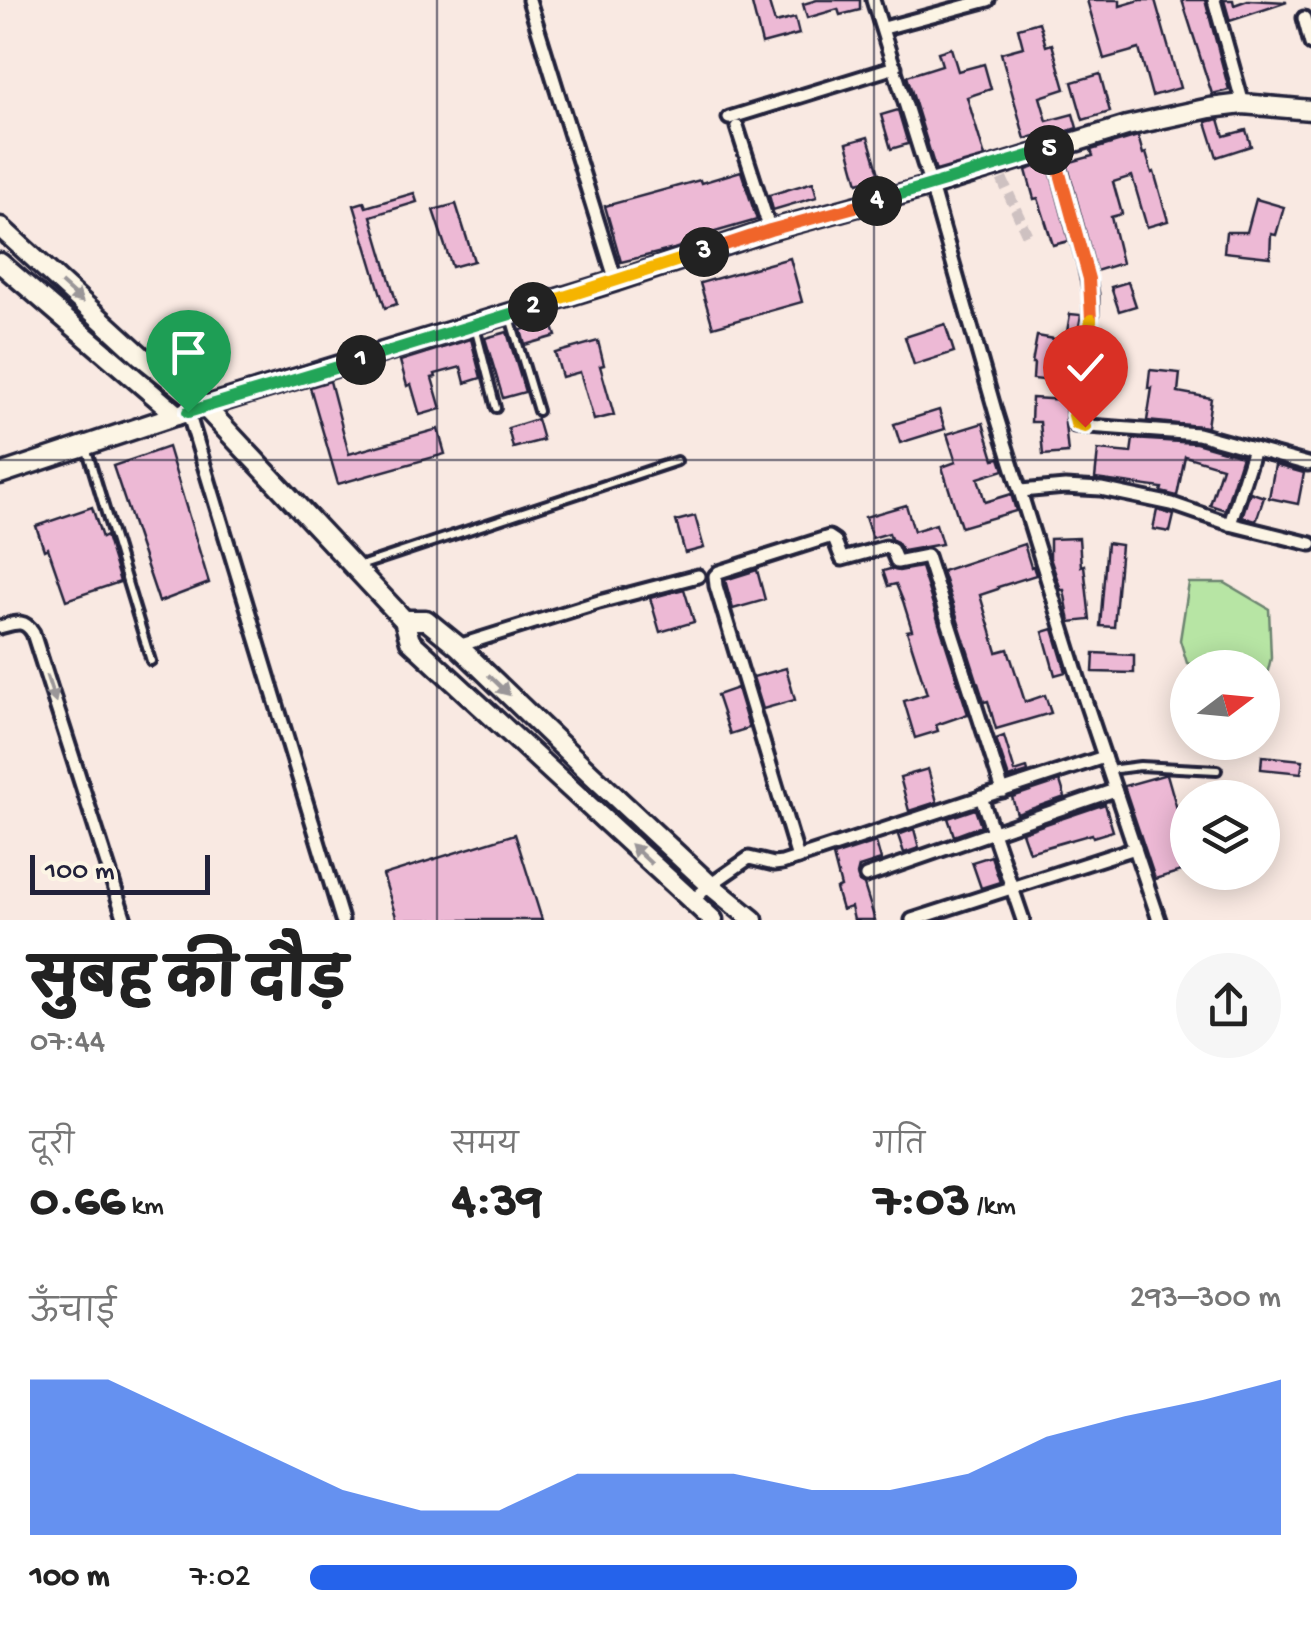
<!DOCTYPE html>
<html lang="hi">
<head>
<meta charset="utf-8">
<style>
	body { margin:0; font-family:"Gochi Hand","Playpen Sans Deva",sans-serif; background:#f6f6f6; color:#222; height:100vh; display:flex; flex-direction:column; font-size:38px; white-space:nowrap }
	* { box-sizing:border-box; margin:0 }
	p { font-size:32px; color:#767676 }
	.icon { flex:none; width:55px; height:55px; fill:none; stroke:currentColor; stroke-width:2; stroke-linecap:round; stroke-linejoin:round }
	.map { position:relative; height:920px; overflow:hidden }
	.details { display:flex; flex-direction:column; background:#fff; flex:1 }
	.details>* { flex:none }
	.needle { width:65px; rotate:74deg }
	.buttons { position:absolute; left:1170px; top:650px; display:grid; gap:20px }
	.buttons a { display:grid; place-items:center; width:110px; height:110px; border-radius:50%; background:#fff; box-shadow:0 5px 25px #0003; font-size:50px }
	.scale { position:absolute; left:30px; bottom:25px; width:180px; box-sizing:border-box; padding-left:10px; border:5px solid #22223b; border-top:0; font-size:28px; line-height:35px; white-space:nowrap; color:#22223b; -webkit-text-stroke:8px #fcf5e5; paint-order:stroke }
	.pin { position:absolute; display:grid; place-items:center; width:85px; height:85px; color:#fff; margin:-102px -42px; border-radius:50% 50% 50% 0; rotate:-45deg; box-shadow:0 0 10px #0007 }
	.pin .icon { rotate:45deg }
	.km { position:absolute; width:50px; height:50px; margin:-25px; border-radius:50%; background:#222; color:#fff; font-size:28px; line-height:50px; text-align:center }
	.round { display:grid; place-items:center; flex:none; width:105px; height:105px; border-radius:52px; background:#f6f6f6 }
	.summary { display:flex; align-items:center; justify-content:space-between; height:170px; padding:0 30px }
	h1 { font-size:55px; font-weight:800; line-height:75px }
	.metrics { display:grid; grid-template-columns:repeat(3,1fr); gap:15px; height:170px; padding:10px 30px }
	.metrics div { display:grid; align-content:center }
	.metrics b { font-size:50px; font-weight:800 }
	.metrics small { font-size:28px; font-weight:400 }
	.metrics p { font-size:28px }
	.chart { height:280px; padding:20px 30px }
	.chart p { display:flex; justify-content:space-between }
	.chart svg { width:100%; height:180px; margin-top:10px; fill:#2563eb; opacity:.7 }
	ul { padding:0 30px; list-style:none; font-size:32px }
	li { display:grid; grid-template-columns:160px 120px 1fr; align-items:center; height:75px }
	li i { height:25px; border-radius:12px; background:#2563eb }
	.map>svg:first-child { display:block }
	.green { fill:#b7e5a4; stroke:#6c8470; stroke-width:2.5 }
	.building { fill:#edb9d5; stroke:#22223b; stroke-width:2.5 }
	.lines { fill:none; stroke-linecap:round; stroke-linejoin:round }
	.street-tunnel { stroke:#cec1c1; stroke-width:11; stroke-dasharray:11 5.5; stroke-linecap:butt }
	.lane-casing { stroke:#22223b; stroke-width:14 }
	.street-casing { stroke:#22223b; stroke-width:19 }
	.secondary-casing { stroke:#22223b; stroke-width:25 }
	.lane { stroke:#fcf5e5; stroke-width:6 }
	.street { stroke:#fcf5e5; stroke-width:11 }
	.secondary { stroke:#fcf5e5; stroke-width:18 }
	.oneway { fill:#9a9698 }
	.split-1-casing { stroke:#fff; stroke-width:20 }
	.split-2-casing { stroke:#fff; stroke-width:20 }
	.split-3-casing { stroke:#fff; stroke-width:20 }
	.split-4-casing { stroke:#fff; stroke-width:20 }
	.split-5-casing { stroke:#fff; stroke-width:20 }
	.split-6-casing { stroke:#fff; stroke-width:20 }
	.split-7-casing { stroke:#fff; stroke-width:20 }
	.split-1 { stroke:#22a559; stroke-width:12 }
	.split-2 { stroke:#22a559; stroke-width:12 }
	.split-3 { stroke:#f5b400; stroke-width:12 }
	.split-4 { stroke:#f0652b; stroke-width:12 }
	.split-5 { stroke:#22a559; stroke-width:12 }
	.split-6 { stroke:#f0652b; stroke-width:12 }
	.split-7 { stroke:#f5b400; stroke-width:12 }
	.grid { fill:none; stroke:#22223b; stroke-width:2.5; stroke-opacity:0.55 }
</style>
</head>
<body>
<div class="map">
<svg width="1311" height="920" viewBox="0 0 1311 920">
	<rect width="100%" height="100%" fill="#f9e9e2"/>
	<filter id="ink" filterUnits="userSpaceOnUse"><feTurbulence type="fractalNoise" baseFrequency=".01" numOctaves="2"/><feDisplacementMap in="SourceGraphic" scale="20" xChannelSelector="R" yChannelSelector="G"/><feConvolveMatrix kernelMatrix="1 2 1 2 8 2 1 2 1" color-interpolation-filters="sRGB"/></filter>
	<g filter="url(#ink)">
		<path class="green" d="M 1189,583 L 1225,583 L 1269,609 L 1271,658 L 1263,691 L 1262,668 L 1199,667 L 1187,663 L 1180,640 Z"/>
		<g class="building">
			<path d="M 751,0 L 768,0 L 775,23 L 795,18 L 799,34 L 762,44 Z"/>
			<path d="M 817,0 L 860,0 L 860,10 L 840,15 L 838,9 L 807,18 L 803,4 Z"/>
			<path d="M 1087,0 L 1120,0 L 1120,6 L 1140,0 L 1155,0 L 1180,88 L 1152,96 L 1139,49 L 1104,59 Z"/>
			<path d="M 1182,0 L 1205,0 L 1229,90 L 1212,94 Z"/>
			<path d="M 1224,0 L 1233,0 L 1234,5 L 1248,0 L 1287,2 L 1230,21 Z"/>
			<path d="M 1039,22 L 1046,46 L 1052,44 L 1065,89 L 1040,97 L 1047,121 L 1073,114 L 1077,128 L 1056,135 L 1055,130 L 1025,139 L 1001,53 L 1023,47 L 1018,28 Z"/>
			<path d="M 951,48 L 958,71 L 984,64 L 991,89 L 967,97 L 985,157 L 936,171 L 907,76 L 942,65 L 938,52 Z"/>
			<path d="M 1100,74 L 1110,112 L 1083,120 L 1072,82 Z"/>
			<path d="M 898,110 L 908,144 L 891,149 L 881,115 Z"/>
			<path d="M 1219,119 L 1224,136 L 1246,130 L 1251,146 L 1217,157 L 1206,122 Z"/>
			<path d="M 1138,136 L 1143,154 L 1146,153 L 1152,173 L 1154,172 L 1168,221 L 1147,227 L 1132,176 L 1113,182 L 1122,214 L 1111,217 L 1122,263 L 1096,271 L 1067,163 L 1093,156 L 1091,150 Z"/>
			<path d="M 868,137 L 880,177 L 858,183 L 847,143 Z"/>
			<path d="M 1048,163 L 1069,241 L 1053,245 L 1038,198 L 1034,199 L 1026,170 Z"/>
			<path d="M 741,171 L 757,220 L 715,232 L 715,235 L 674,249 L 621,262 L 605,206 L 700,180 L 701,183 Z"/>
			<path d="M 813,182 L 817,197 L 773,210 L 769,195 Z"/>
			<path d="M 414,193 L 417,202 L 371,216 L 397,304 L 385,308 L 354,205 L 364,202 L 366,207 Z"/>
			<path d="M 1256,199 L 1284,207 L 1276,235 L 1271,234 L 1270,257 L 1224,252 L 1226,232 L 1247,232 Z"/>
			<path d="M 456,204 L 474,261 L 452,267 L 433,210 Z"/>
			<path d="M 790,258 L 802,302 L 713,327 L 700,283 Z"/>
			<path d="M 1128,282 L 1136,306 L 1119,311 L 1111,287 Z"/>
			<path d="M 1070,314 L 1081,315 L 1069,383 L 1033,379 L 1034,363 L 1032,363 L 1037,336 L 1060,340 L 1061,337 L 1066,338 Z"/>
			<path d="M 551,321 L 556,336 L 525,345 L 521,330 Z"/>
			<path d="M 945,324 L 954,352 L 914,365 L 905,337 Z"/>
			<path d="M 507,332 L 525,392 L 503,398 L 485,338 Z"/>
			<path d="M 471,339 L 481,378 L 465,383 L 461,367 L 435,374 L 436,377 L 432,378 L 441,409 L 420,415 L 411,384 L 407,386 L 400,361 Z"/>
			<path d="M 598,341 L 604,365 L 600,366 L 614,415 L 594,420 L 580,372 L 562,377 L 555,353 Z"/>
			<path d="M 1094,350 L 1125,351 L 1124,381 L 1089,379 Z"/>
			<path d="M 1150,370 L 1180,373 L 1178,392 L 1211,398 L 1207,427 L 1147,421 L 1152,388 L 1148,388 Z"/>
			<path d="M 330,381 L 349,454 L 438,429 L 445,454 L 338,484 L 310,387 Z"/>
			<path d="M 1032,398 L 1066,400 L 1065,424 L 1068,453 L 1043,455 L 1040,422 L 1031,422 Z"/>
			<path d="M 939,410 L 945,429 L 900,443 L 894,424 Z"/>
			<path d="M 537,419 L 543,440 L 513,448 L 508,428 Z"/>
			<path d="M 983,423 L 994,459 L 1000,458 L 1004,470 L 978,478 L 985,502 L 1011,494 L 1016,511 L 961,527 L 942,467 L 956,462 L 947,434 Z"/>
			<path d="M 1133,439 L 1196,443 L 1242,456 L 1225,510 L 1210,505 L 1222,467 L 1185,456 L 1177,496 L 1161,492 L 1162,488 L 1095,479 L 1098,450 L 1131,453 Z"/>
			<path d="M 168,447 L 209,583 L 159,602 L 113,466 Z"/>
			<path d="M 1275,465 L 1304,473 L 1298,504 L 1269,498 Z"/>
			<path d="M 1250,492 L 1264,497 L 1256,521 L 1242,517 Z"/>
			<path d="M 906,505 L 914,531 L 936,524 L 942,544 L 903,551 L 897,542 L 891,539 L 889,533 L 872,538 L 865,517 Z"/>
			<path d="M 92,507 L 102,538 L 106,536 L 120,582 L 66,600 L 48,548 L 44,550 L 36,526 Z"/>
			<path d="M 1157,510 L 1174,515 L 1170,532 L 1153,529 Z"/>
			<path d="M 695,516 L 704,548 L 685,553 L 676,521 Z"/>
			<path d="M 1079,538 L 1081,566 L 1084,565 L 1090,620 L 1070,622 L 1064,590 L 1061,590 L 1050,558 L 1050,539 Z"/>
			<path d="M 1107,543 L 1121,545 L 1114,627 L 1100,626 Z"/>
			<path d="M 1024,544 L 1031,567 L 1033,566 L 1036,575 L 998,587 L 998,589 L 980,595 L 997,652 L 1008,649 L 1025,702 L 1045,695 L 1051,713 L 996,729 L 988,701 L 984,702 L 942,571 Z"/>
			<path d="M 921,567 L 968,714 L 936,725 L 938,731 L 915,738 L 904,701 L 927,694 L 907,631 L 912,630 L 903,601 L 896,584 L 888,586 L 883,571 L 890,569 L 899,571 Z"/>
			<path d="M 757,570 L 765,600 L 733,609 L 725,580 Z"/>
			<path d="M 684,589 L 694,622 L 660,632 L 650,598 Z"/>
			<path d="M 1053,629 L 1066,672 L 1055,675 L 1043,632 Z"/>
			<path d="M 1094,653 L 1134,655 L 1134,673 L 1093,672 Z"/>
			<path d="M 786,668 L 795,700 L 763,709 L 753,677 Z"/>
			<path d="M 737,688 L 749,728 L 730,734 L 717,695 Z"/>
			<path d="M 1004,736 L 1015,772 L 1027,768 L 1028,772 L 1009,778 L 996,739 Z"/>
			<path d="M 1262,756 L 1303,760 L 1301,773 L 1261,769 Z"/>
			<path d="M 928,769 L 937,802 L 909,811 L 900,777 Z"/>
			<path d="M 1167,774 L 1179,816 L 1188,813 L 1188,869 L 1155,879 L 1124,786 Z"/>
			<path d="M 1060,781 L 1065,797 L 1017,814 L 1012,797 Z"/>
			<path d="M 1105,804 L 1113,831 L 1093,837 L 1092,834 L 1029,852 L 1022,832 Z"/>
			<path d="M 975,809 L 981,826 L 954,836 L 948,818 Z"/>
			<path d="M 914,829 L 919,848 L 904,853 L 898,835 Z"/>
			<path d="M 515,834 L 542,920 L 397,920 L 383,875 Z"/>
			<path d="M 876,842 L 881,860 L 859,867 L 857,875 L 859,882 L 864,885 L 875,920 L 854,920 L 851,907 L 842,910 L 836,889 L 841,887 L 833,856 Z"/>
			<path d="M 991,856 L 1000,882 L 981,888 L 972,862 Z"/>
		</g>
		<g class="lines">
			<path class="street-tunnel" d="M 1002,179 L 1029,239"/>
			<defs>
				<g id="lane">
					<path d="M 510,317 L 538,411"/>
					<path d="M 475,327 L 496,408"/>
					<path d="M 86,447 L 151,661"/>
					<path d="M 360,566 L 677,461"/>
					<path d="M 1109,770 L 1140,766 L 1217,770"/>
				</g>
				<g id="street">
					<path d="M 529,0 L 616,281"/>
					<path d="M 873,0 L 931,186 L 996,414 L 1084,697 L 1159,920"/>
					<path d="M 1214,0 L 1243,104"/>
					<path d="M 1304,18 L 1311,44"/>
					<path d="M 884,28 L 988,0"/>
					<path d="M 729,118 L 895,67"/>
					<path d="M 737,127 L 770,230"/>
					<path d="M 1053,148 L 1085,264 L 1091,294 L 1091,315 L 1075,404 L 1075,425 L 1198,434 L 1308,464"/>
					<path d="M 188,412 L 342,920"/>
					<path d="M 1021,491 L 1065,487 L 1101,489 L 1172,504 L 1230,524 L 1311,544"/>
					<path d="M 1230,524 L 1254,449"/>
					<path d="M 0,627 C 15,623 24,618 33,633 L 125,920"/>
					<path d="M 458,646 L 599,602 L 698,576"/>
					<path d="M 981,797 L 1023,920"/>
					<path d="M 798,858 L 716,586 L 715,576 L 719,572 L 829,537 L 835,541 L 842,559 L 886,547 L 892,550 L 897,562 L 927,556 L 1003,791"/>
					<path d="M 866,876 L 1115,790"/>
					<path d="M 692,901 L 710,885 L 749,858 L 774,864 L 782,863 L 1104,757"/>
					<path d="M 912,920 L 1135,848"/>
				</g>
				<g id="secondary">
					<path d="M 0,227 L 141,356 L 205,407 L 404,620 L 410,641 L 713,920"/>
					<path d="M 0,263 L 177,415"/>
					<path d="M 0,474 L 177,415 L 616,281 L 770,230 L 931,186 L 1127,126 L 1210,108 L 1243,104 L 1311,110"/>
					<path d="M 404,620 L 426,620 L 458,646 L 591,774 L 710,885 L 753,920"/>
				</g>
			</defs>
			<use href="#lane" class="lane-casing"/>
			<use href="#street" class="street-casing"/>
			<use href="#secondary" class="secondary-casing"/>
			<use href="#lane" class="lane"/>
			<use href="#street" class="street"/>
			<use href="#secondary" class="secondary"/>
		</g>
		<defs><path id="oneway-solid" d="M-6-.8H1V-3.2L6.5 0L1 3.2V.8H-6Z" transform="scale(2.5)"/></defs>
		<g class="oneway">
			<use href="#oneway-solid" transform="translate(72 293) rotate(42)"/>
			<use href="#oneway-solid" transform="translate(499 685) rotate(44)"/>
			<use href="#oneway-solid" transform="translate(51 689) rotate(72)"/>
			<use href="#oneway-solid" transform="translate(641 854) rotate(-137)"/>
		</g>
	</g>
	<g class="lines" filter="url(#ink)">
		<defs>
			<path id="split-1" d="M 188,412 L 361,360"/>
			<path id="split-2" d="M 361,360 L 533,307"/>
			<path id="split-3" d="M 533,307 L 704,252"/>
			<path id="split-4" d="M 704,252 L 770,230 L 877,201"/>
			<path id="split-5" d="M 877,201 L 1049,150"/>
			<path id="split-6" d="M 1049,150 L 1053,148 L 1089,279 L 1091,320"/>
			<path id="split-7" d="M 1085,427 L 1076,424 L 1074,415 L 1091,320"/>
		</defs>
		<use href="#split-1" class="split-1-casing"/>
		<use href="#split-2" class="split-2-casing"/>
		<use href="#split-3" class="split-3-casing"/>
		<use href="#split-4" class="split-4-casing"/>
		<use href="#split-5" class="split-5-casing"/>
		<use href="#split-6" class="split-6-casing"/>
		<use href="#split-7" class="split-7-casing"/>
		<use href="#split-1" class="split-1"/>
		<use href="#split-2" class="split-2"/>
		<use href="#split-3" class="split-3"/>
		<use href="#split-4" class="split-4"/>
		<use href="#split-5" class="split-5"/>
		<use href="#split-6" class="split-6"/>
		<use href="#split-7" class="split-7"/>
	</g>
	<path class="grid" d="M 437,0 L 437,920M 874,0 L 874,920M 0,460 L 1311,460"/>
</svg>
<div class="buttons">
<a><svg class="needle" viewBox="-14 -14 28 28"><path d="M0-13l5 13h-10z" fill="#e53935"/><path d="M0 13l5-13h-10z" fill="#767676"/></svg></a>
<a><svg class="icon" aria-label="layers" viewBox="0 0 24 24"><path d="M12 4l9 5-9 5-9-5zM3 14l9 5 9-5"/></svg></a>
</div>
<div class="scale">100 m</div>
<div class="pin" style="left:188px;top:412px;background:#1e9e55"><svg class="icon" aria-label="arrive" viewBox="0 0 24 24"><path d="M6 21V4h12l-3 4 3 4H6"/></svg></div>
<div class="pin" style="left:1085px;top:427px;background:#d93025"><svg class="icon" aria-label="check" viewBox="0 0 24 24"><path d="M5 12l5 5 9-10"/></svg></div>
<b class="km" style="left:361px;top:360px">1</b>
<b class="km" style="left:533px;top:307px">2</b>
<b class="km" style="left:704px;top:252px">3</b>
<b class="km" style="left:877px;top:201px">4</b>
<b class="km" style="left:1049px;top:150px">5</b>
</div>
<section class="details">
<div class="summary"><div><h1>सुबह की दौड़</h1><p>07:44</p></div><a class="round"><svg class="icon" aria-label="share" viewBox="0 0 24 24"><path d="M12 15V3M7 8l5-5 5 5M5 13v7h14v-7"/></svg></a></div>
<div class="metrics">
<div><p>दूरी</p><b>0.66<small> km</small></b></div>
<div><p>समय</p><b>4:39</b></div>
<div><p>गति</p><b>7:03<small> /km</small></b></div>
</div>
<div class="chart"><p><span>ऊँचाई</span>293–300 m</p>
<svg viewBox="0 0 160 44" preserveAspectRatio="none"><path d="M0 44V6L10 6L20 15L30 24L40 33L50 38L60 38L70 29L80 29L90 29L100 33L110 33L120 29L130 20L140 15L150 11L160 6V44z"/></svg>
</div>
<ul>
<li><b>100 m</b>7:02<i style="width:79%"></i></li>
</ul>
</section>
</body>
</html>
